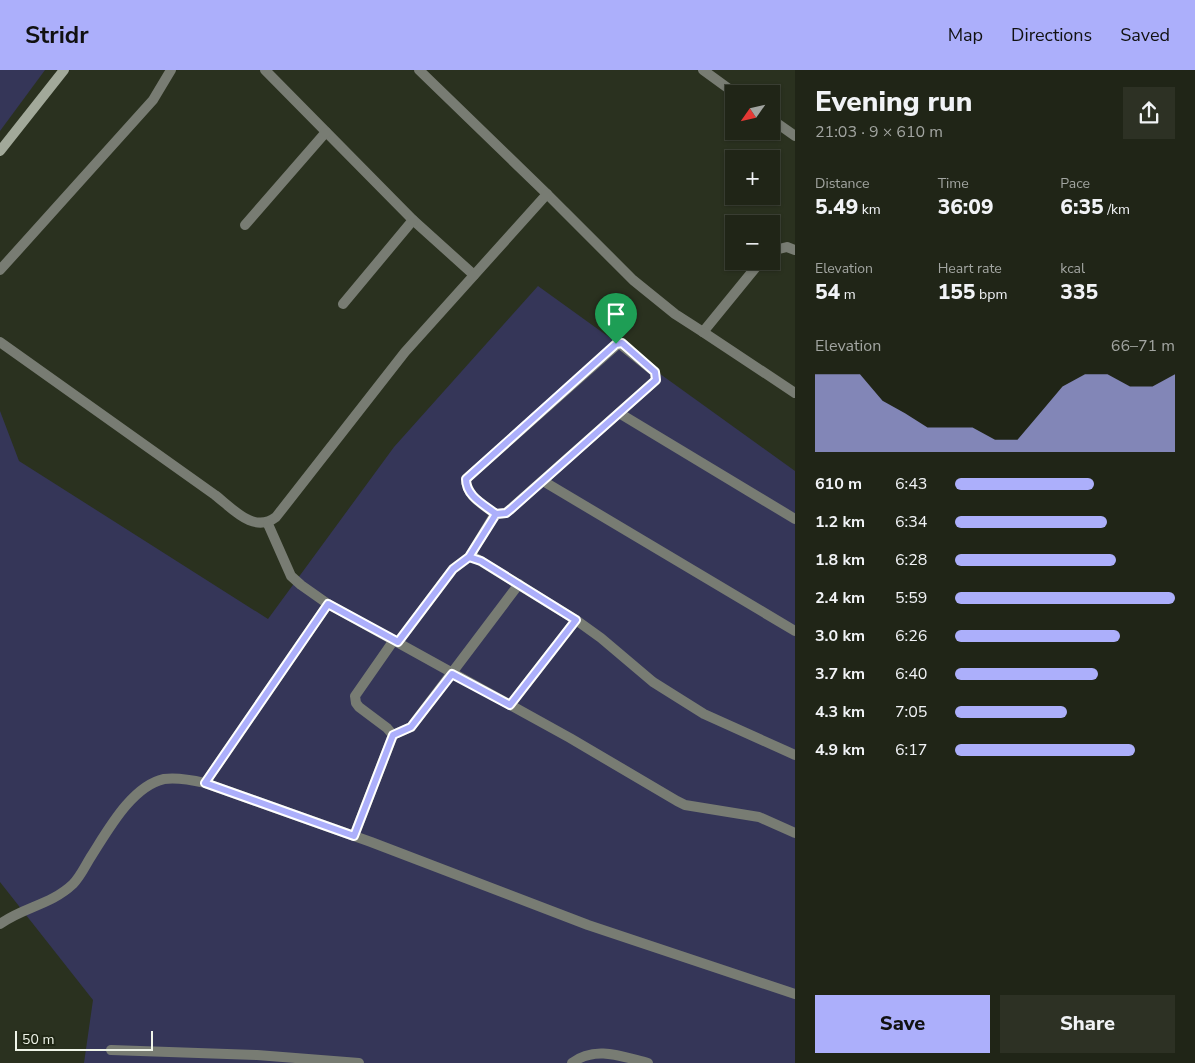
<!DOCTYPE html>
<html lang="en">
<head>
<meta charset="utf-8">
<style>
	body { margin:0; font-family:"Nunito Sans",sans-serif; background:#2d3124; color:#f1f3f6; height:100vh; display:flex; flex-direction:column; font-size:19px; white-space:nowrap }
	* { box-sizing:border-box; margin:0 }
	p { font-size:16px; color:#a2a5a1 }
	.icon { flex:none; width:28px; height:28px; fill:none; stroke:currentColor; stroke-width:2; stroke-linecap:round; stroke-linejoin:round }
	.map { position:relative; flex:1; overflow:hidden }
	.panel { display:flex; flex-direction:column; background:#202517; width:400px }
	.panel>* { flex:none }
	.needle { width:32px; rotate:236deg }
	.buttons { position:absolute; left:725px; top:15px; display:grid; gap:10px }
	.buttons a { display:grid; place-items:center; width:55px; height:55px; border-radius:0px; background:#202517; box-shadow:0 1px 4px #0004,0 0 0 1px #3d4236; font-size:25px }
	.scale { position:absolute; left:15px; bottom:12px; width:138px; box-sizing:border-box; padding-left:5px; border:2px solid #f0f5e9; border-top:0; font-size:14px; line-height:18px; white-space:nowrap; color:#f0f5e9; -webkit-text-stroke:4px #202715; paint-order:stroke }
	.pin { position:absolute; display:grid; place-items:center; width:42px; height:42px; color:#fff; margin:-51px -21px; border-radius:50% 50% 50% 0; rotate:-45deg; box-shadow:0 0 5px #0007 }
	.pin .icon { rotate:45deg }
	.round { display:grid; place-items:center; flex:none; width:52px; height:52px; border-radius:0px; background:#2d3124 }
	.summary { display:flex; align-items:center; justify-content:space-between; height:85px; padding:0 20px }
	h1 { font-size:28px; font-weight:800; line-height:38px }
	.figures { display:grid; grid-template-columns:repeat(3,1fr); gap:8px; height:85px; padding:5px 20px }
	.figures div { display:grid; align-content:center }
	.figures b { font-size:21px; font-weight:800 }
	.figures small { font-size:14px; font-weight:400 }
	.figures p { font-size:14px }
	.chart { height:140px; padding:10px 20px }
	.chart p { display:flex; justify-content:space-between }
	.chart svg { width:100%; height:90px; margin-top:5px; fill:#acaffb; opacity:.7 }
	.primary-button { display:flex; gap:10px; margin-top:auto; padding:10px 20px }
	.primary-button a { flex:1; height:58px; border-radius:0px; background:#acaffb; color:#111; font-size:20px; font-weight:800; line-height:58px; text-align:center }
	.primary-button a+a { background:#2d3124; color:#f1f3f6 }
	ul { padding:0 20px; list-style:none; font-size:16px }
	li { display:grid; grid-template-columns:80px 60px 1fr; align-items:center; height:38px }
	li i { height:12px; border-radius:6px; background:#acaffb }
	header { display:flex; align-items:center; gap:30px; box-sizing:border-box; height:70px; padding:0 25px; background:#acaffb; color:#111 }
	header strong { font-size:24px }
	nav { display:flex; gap:28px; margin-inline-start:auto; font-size:18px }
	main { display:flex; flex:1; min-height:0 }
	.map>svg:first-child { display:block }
	.green { fill:#353658 }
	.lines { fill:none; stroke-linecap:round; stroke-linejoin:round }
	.street { stroke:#787c73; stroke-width:10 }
	.secondary { stroke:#a2a99a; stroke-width:10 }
	.route-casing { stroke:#fff; stroke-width:10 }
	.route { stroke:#acaffb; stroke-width:6 }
</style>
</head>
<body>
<header>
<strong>Stridr</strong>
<nav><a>Map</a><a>Directions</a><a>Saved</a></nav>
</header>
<main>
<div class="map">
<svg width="795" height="993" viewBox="0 0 795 993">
	<rect width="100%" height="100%" fill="#2a311f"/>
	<g class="green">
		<path d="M 0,0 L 45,0 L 0,61 Z"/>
		<path d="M 538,216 L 795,401 L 795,993 L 84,993 L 93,930 L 0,812 L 0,341 L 19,391 L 268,549 L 394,377 Z"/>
	</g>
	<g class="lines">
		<g class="street">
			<path d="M 265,0 L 413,150 L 474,205"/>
			<path d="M 419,0 L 547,124 L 633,210 L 675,244 L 703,262 L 761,191"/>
			<path d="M 703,0 L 736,24"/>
			<path d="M 771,49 L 795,66"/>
			<path d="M 245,155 L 326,62"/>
			<path d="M 771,181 L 787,177 L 795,180"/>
			<path d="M 0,200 L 153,30 L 171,0"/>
			<path d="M 343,234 L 413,150"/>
			<path d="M 703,262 L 795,323"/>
			<path d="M 0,272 L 215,425 C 233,439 254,464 276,447 L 405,282 L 547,124"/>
			<path d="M 619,273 L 655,302 L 656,310 L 506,443 L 495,444 C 483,434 466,426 466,409 Z"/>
			<path d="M 619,343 L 795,449"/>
			<path d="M 543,411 L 795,561"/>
			<path d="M 268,454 L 291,506 L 301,515 L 328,534 L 570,668 L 677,731 L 685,735 L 759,747 L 795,763"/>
			<path d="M 469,487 L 495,444"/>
			<path d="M 398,572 L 453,499 L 469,487 L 474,487 L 576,550 L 601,568 L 653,612 L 704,644 L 795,685"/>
			<path d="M 510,635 L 576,550"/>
			<path d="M 393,665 L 411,657 L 519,514"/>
			<path d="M 205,713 L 328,534"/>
			<path d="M 354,766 L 393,665 L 387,658 L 359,637 L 356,633 L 355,626 L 394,570"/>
			<path d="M 0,854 C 23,837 51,835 73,814 C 81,806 86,794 92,785 C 108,760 132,716 164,709 C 178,707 192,710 205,713 L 371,772 L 588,855 L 795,924"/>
			<path d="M 111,980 L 257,985 L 359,993"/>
			<path d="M 572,993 C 595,975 623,987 648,993"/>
		</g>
		<path class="secondary" d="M 0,81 L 64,0"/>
	</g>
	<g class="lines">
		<defs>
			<path id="route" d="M 616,274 L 466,409 C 466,426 483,434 496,444 L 469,487 L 453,499 L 398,572 L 328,534 L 205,713 L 354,766 L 393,665 L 411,657 L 452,604 L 510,635 L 576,550 L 481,491 L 469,487 L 496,444 L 506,443 L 511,439 L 656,310 L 655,302 L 622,273 L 616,274"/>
		</defs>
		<use href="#route" class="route-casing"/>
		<use href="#route" class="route"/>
	</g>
</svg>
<div class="buttons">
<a><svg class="needle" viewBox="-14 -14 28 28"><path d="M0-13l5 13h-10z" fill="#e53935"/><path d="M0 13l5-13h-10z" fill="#a2a5a1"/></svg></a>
<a>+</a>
<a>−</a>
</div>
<div class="scale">50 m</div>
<div class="pin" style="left:616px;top:274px;background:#1e9e55"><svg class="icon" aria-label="arrive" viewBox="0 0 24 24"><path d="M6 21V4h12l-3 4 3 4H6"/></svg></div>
</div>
<section class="panel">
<div class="summary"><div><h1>Evening run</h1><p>21:03 · 9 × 610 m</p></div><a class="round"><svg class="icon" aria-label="share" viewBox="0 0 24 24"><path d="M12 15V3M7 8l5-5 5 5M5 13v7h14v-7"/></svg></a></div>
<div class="figures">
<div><p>Distance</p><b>5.49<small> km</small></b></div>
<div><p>Time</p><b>36:09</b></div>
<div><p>Pace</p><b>6:35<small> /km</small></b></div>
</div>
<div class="figures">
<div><p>Elevation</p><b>54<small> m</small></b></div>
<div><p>Heart rate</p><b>155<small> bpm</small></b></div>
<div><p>kcal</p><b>335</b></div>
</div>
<div class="chart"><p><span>Elevation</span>66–71 m</p>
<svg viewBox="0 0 160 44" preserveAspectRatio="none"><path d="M0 44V6L10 6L20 6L30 19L40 25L50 32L60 32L70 32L80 38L90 38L100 25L110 12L120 6L130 6L140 12L150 12L160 6V44z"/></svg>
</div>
<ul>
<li><b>610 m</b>6:43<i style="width:63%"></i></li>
<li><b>1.2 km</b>6:34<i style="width:69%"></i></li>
<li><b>1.8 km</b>6:28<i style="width:73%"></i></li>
<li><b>2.4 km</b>5:59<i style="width:100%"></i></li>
<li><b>3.0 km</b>6:26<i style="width:75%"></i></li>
<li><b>3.7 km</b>6:40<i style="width:65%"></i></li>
<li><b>4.3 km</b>7:05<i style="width:51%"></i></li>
<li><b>4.9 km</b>6:17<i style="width:82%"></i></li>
</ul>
<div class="primary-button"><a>Save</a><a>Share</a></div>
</section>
</main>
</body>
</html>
